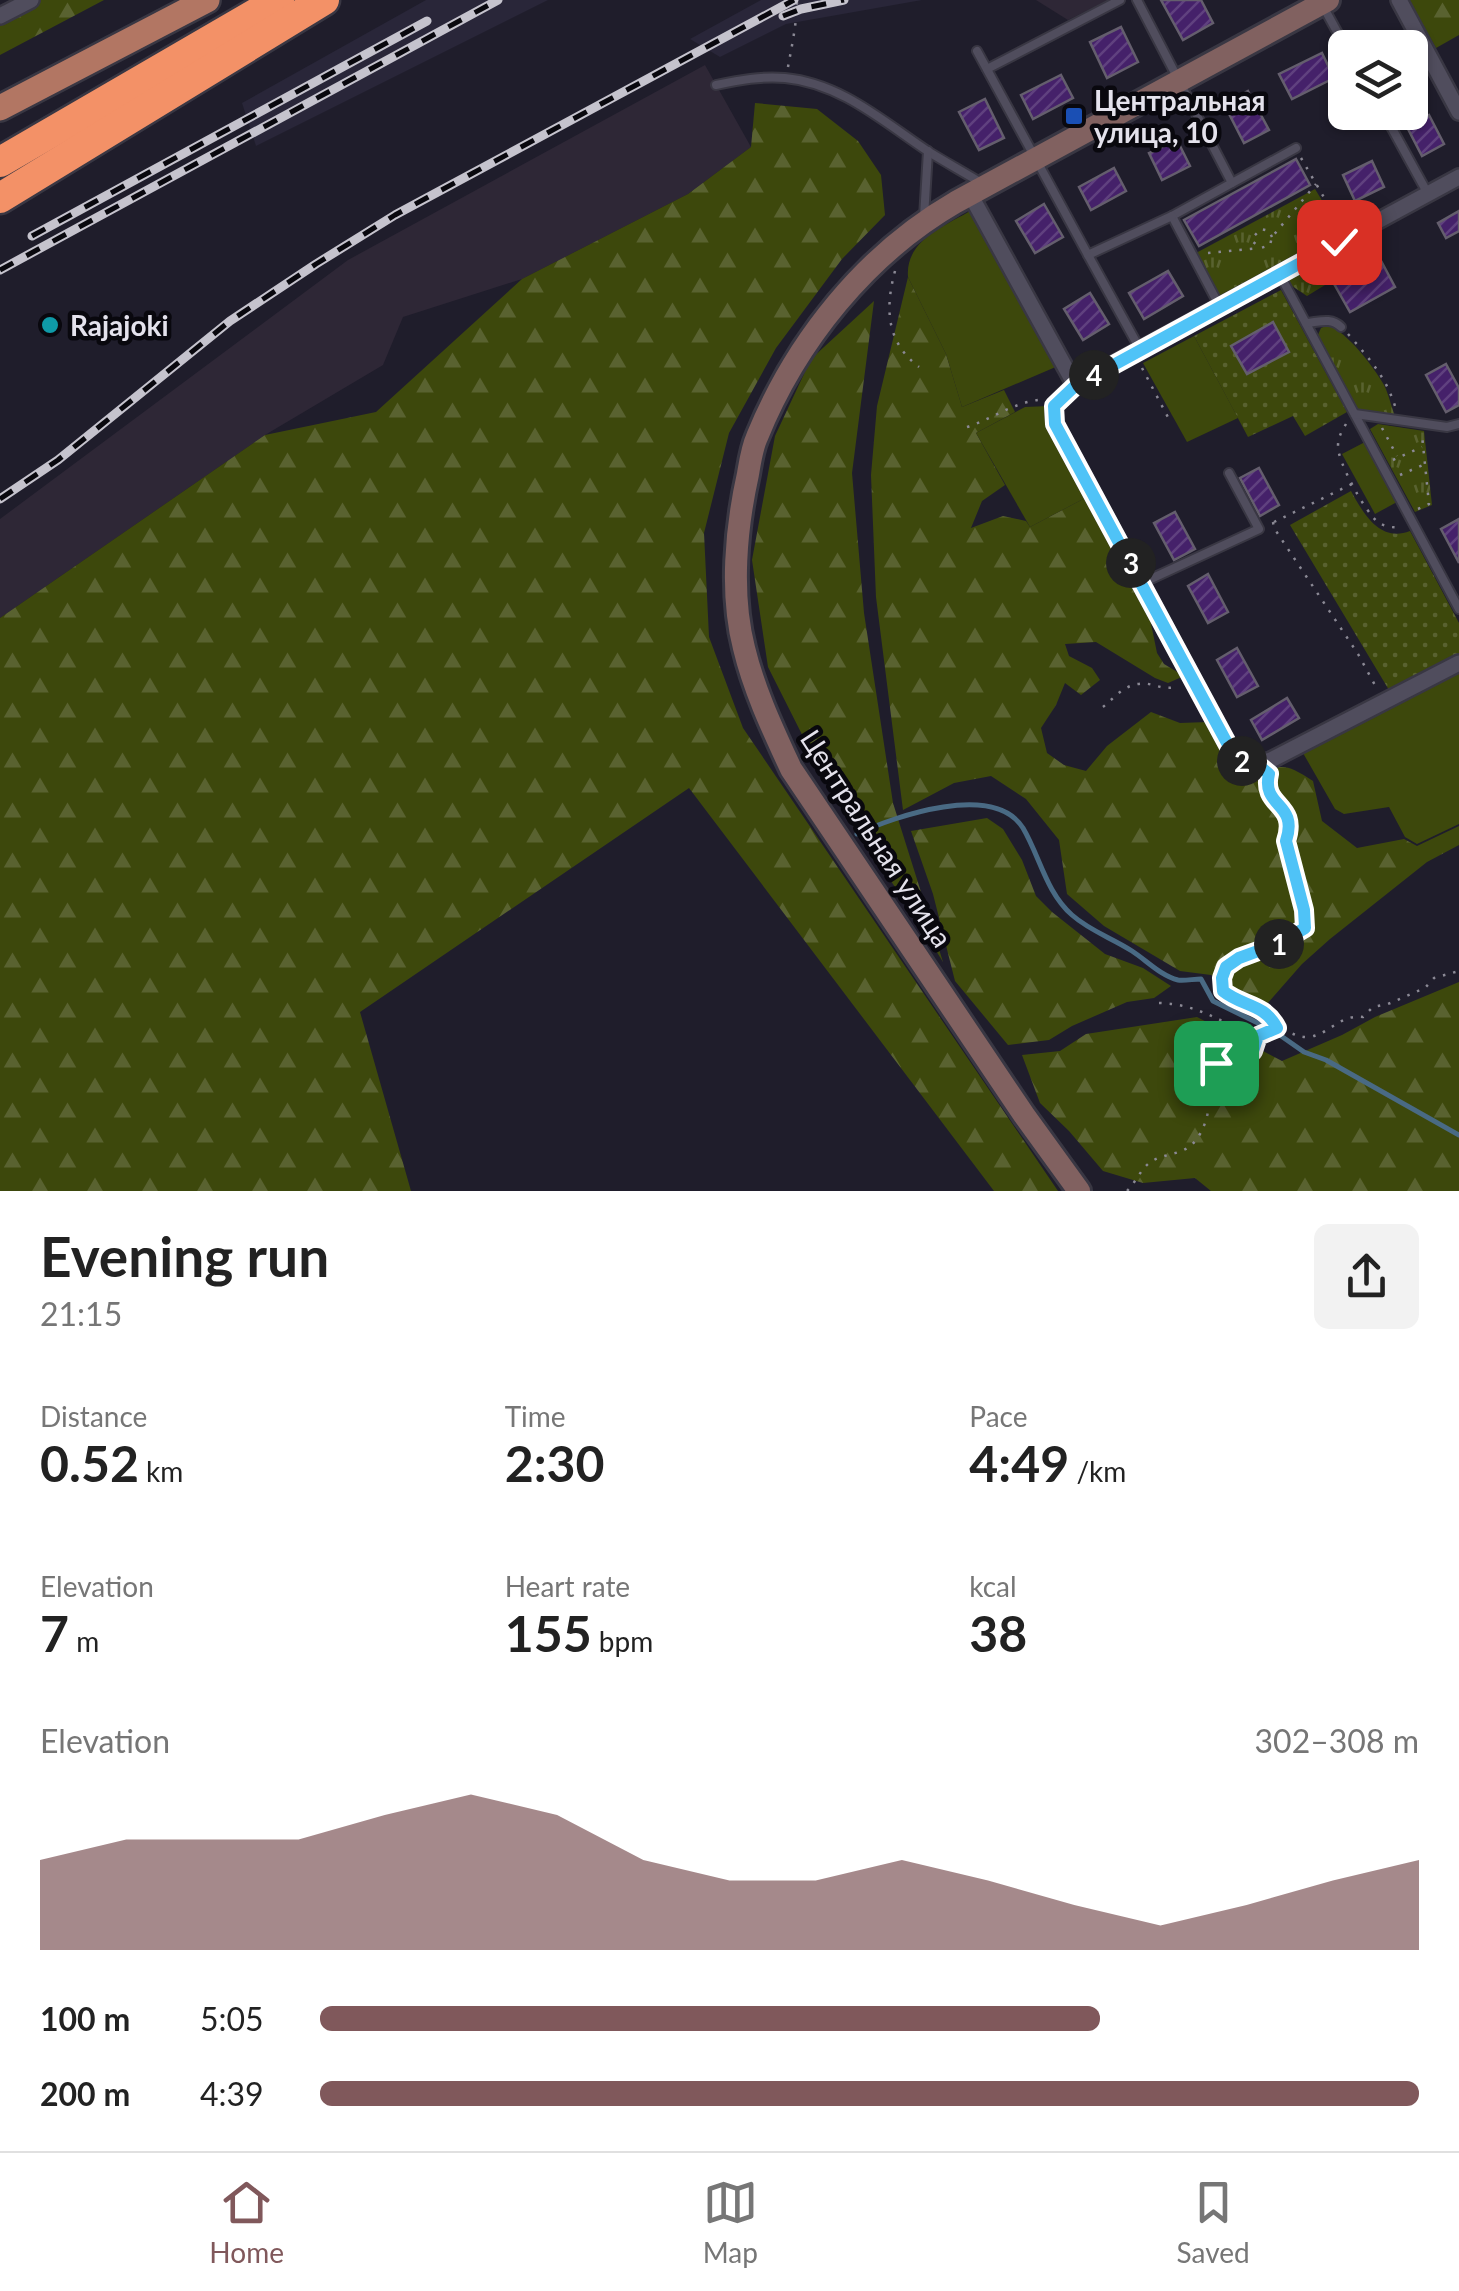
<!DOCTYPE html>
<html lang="en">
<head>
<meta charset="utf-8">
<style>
	body { margin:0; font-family:Lato,sans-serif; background:#f2f2f2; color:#222; height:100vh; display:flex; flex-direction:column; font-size:38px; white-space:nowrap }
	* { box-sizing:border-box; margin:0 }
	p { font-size:32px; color:#767676 }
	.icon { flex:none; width:55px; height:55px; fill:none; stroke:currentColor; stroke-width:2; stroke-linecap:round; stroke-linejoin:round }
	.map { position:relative; height:1191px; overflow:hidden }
	.sheet { display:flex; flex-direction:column; background:#fff; flex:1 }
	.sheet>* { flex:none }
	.tools { position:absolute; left:1328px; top:30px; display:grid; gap:20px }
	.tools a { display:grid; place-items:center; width:100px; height:100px; border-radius:15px; background:#fff; box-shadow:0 2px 8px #0004; font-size:50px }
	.pin { position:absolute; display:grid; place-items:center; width:85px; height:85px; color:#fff; margin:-42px; border-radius:20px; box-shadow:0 5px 15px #0006 }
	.km { position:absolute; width:50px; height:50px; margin:-25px; border-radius:50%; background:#222; color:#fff; font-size:28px; line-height:50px; text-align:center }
	.round { display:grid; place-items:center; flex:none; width:105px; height:105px; border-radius:15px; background:#f2f2f2 }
	.overview { display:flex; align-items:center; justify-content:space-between; height:170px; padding:0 40px }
	h1 { font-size:55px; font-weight:700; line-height:75px }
	.figures { display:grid; grid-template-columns:repeat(3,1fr); gap:15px; height:170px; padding:10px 40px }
	.figures div { display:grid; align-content:center }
	.figures b { font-size:50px; font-weight:700 }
	.figures small { font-size:28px; font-weight:400 }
	.figures p { font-size:28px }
	.chart { height:280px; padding:20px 40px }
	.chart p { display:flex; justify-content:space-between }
	.chart svg { width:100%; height:180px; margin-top:10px; fill:#80585b; opacity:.7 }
	ul { padding:0 40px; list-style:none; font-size:32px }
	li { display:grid; grid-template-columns:160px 120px 1fr; align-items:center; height:75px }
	li i { height:25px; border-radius:12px; background:#80585b }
	.tab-bar { display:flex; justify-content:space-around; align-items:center; height:140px; border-top:2px solid #e0e0e0; background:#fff; font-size:28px; color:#767676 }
	.tab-bar a { display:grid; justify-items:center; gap:5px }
	.tab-bar .selected { color:#80585b }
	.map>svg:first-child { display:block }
	.built { fill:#292639 }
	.industrial { fill:#2e2736 }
	.grass { fill:url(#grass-dots) }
	.forest { fill:url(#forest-firs) }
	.park { fill:url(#park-tufts) }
	.garden { fill:#3d480c }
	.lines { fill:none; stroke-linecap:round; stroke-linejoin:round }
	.stream { stroke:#496a84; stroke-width:5 }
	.building { fill:url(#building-hatch); stroke:#645e6d; stroke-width:2.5 }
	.lane-casing { stroke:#393743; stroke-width:12 }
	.street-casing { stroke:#393743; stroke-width:20 }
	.secondary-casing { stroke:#393743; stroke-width:28 }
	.primary-casing { stroke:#393743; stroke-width:30 }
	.highway-casing { stroke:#393743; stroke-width:35 }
	.path { stroke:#8b8995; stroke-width:2.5; stroke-dasharray:2.5 8; stroke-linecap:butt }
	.lane { stroke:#504d5d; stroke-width:8 }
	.street { stroke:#504d5d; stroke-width:15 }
	.secondary { stroke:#816160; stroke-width:22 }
	.primary { stroke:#b27663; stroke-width:25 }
	.highway { stroke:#f39167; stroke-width:30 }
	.rail-casing { stroke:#c5c3cd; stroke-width:9 }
	.rail { stroke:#09080e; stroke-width:5; stroke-dasharray:15; stroke-linecap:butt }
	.route-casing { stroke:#fff; stroke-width:20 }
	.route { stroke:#4fc3f7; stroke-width:12 }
	.transit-dot { fill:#1a4fb4; stroke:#09080e; stroke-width:4 }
	.culture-dot { fill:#0f9aa8; stroke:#09080e; stroke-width:4 }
	.labels { text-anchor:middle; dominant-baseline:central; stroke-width:9; stroke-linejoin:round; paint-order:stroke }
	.poi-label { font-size:28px; font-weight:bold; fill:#e4e2ec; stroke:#09080e; text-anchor:start }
	.street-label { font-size:28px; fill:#e4e2ec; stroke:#09080e }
</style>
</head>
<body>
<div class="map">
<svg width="1459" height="1191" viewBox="0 0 1459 1191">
	<defs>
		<pattern id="grass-dots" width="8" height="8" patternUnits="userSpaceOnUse" patternTransform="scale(2.5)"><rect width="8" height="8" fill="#3d480c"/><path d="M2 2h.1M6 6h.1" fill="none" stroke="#596230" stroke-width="1.8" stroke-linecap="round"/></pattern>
		<pattern id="forest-firs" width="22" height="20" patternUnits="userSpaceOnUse" patternTransform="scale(2.5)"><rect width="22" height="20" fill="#3d480c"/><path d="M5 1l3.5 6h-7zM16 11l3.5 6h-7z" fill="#596230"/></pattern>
		<pattern id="park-tufts" width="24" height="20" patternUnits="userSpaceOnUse" patternTransform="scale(2.5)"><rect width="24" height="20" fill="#3d480c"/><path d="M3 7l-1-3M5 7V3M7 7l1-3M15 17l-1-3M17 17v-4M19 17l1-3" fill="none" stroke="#596230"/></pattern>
		<pattern id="building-hatch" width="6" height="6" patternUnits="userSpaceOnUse" patternTransform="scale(2.5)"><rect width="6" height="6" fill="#45216a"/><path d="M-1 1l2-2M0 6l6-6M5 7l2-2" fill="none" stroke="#60417f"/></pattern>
	</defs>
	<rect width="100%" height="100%" fill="#1f1d2b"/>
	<g class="built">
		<path d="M 426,0 L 548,0 L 256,146 L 242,103 Z"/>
		<path d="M 761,0 L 922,0 L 786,24 L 720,57 L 690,39 Z"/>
	</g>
	<g class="industrial">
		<path d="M 1036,0 L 1108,0 L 1068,20 Z"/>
		<path d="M 705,65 L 751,147 L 688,194 L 522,279 L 403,317 L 383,365 L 265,435 L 0,618 L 0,519 L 348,260 Z"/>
	</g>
	<g class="grass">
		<path d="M 1281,290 L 1347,412 L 1305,436 L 1293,416 L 1248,437 L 1194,336 Z"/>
		<path d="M 1351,491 C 1363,513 1380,543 1410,531 L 1459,623 L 1459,654 L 1389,690 L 1290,525 Z"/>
	</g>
	<g class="forest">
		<path d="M 31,0 L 104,0 L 0,55 L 0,16 Z"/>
		<path d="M 1409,0 L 1459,0 L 1459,35 L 1436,48 Z"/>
		<path d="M 755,103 L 817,109 L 858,141 L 881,175 L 885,215 L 842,259 L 776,348 L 729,433 L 704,533 L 709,637 L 743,728 L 1058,1191 L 994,1191 L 689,788 L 360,1012 L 411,1191 L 0,1191 L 0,618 L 265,435 L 376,412 L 522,279 L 688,194 L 751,147 Z"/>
		<path d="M 908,277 L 946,354 L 962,407 L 1004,390 L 1015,412 L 976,433 L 1005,485 L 982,501 L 971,528 L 1003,516 L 1026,521 L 1030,527 L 1087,497 L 1148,609 L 1157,653 L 1164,664 L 1184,676 L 1168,683 L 1155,678 L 1096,642 L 1065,644 L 1069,656 L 1092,668 L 1100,680 L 1081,695 L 1065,683 L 1056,705 L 1041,728 L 1047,753 L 1064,765 L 1086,771 L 1107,746 L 1151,712 L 1180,723 L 1208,722 L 1229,761 L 1251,774 C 1284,765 1284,762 1313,781 L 1322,821 L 1357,848 L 1404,839 L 1417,846 L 1459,826 L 1459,845 L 1427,862 L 1330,939 L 1302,964 L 1266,1005 L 1211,975 L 1180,971 L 1104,926 L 1067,894 L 1059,840 L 1026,799 L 991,776 L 954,783 L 903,810 L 876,597 L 871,475 L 877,406 Z"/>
		<path d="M 874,301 L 852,473 L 864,613 L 893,803 L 943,962 L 914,915 L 832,794 L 768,667 L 752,560 L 775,436 L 811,359 Z"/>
		<path d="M 987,818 L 1003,829 L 1022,860 L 1036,896 L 1052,912 L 1105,954 L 1143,968 L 1171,986 L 1154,998 L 1127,1002 L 1072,1026 L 1049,1040 L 1008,1045 L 955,981 L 933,894 L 911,831 Z"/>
		<path d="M 1459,982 L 1459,1191 L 1211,1191 L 1195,1178 L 1143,1183 L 1103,1171 L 1069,1131 L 1040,1103 L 1022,1055 L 1060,1051 L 1086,1034 L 1197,1017 L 1282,1061 L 1342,1035 L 1375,1017 Z"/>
	</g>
	<g class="park">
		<path d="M 1315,189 L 1343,235 L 1222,301 L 1196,253 Z"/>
		<path d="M 1315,261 L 1324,275 L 1325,285 L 1307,296 L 1292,286 L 1285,277 Z"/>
		<path d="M 1328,325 C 1348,333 1373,366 1384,385 C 1389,395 1391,406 1395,416 L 1356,411 L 1317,337 L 1321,328 Z"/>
		<path d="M 1378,424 L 1424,431 L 1432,505 L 1415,512 L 1370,429 Z"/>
	</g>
	<g class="garden">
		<path d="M 972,210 L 1058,366 L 962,407 L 946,354 L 908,277 C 905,240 945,226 972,210 Z"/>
		<path d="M 1194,336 L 1238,418 L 1187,442 L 1143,363 Z"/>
		<path d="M 1049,406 L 1087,497 L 1030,527 L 976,433 L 1025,407 Z"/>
		<path d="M 1365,442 L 1397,502 L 1375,514 L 1342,454 Z"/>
		<path d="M 1459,673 L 1459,824 L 1417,844 L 1405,837 L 1389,807 L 1344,814 L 1335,809 L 1303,753 Z"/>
	</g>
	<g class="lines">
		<path class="stream" d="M 857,834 C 895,816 994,782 1023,828 C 1040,857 1046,892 1072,915 C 1090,931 1112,938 1132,951 C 1146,960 1161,976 1178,980 C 1184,981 1194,979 1201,979 L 1213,1001 L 1274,1031 L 1304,1052 L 1326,1060 L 1459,1135"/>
	</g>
	<g class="building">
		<path d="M 1161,0 L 1201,0 L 1213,23 L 1183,40 Z"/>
		<path d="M 1121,27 L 1138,62 L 1107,78 L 1090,42 Z"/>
		<path d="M 1322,53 L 1334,78 L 1292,99 L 1279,74 Z"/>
		<path d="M 1061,75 L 1073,98 L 1033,119 L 1021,95 Z"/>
		<path d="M 1248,91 L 1269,130 L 1244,143 L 1224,104 Z"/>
		<path d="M 985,99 L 1004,138 L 979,150 L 959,112 Z"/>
		<path d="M 1429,115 L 1444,144 L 1422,156 L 1407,127 Z"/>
		<path d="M 1177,140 L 1190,166 L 1162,180 L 1149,153 Z"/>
		<path d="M 1296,159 L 1310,185 L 1199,246 L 1184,220 Z"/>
		<path d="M 1372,161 L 1384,187 L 1355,201 L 1343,175 Z"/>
		<path d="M 1114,168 L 1126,191 L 1091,210 L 1079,187 Z"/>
		<path d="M 1044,204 L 1063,237 L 1035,253 L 1016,221 Z"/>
		<path d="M 1459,211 L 1459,231 L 1446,238 L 1438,223 Z"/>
		<path d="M 1379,257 L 1395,287 L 1350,312 L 1333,282 Z"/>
		<path d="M 1168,271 L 1183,296 L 1144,319 L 1129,293 Z"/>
		<path d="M 1090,293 L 1109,324 L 1083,340 L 1064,309 Z"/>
		<path d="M 1273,322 L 1289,352 L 1247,374 L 1231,346 Z"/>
		<path d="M 1446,364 L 1459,388 L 1459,405 L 1446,412 L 1426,375 Z"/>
		<path d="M 1259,468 L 1279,505 L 1260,516 L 1240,478 Z"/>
		<path d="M 1175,512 L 1195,549 L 1174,560 L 1154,523 Z"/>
		<path d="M 1459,519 L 1459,563 L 1441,529 Z"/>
		<path d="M 1208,574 L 1228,612 L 1208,623 L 1188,586 Z"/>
		<path d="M 1237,648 L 1258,686 L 1237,697 L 1217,660 Z"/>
		<path d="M 1287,698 L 1299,718 L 1262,740 L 1251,720 Z"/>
	</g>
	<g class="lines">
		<defs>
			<g id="lane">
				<path d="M 1137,0 L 1232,183 L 1172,216 L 1220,307"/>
				<path d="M 1324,8 L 1346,48"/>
				<path d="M 977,51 L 1088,255 L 1172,216"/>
				<path d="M 987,69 L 1120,0"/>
				<path d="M 716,85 C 740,80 761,76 785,78 C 841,83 885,123 929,152 C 947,163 965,173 983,184"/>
				<path d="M 1383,112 L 1428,194"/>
				<path d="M 1232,183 L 1296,148"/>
				<path d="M 924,217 L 928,151"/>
				<path d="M 1088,255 L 1141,351"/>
				<path d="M 1280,275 L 1459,609"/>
				<path d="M 1306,323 C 1319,322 1331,317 1341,327"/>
				<path d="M 1355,414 L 1447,427 L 1459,424"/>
				<path d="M 1142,583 L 1259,529 L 1229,473"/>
			</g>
			<g id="street">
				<path d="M 1399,0 L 1459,112"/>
				<path d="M 0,16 L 31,0"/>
				<path d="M 970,194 L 1075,385 L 1054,406 L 1055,424 L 1234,756 L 1251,766 L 1271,760 L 1459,663"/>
				<path d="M 1075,385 L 1459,177"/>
			</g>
			<path id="secondary" d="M 1079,1191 L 1024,1115 L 791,769 C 773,730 754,690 744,648 C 730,593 736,528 748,474 C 750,462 752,448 757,437 C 796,341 866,254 956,202 L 1328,0"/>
			<path id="primary" d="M 0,108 L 207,0"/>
			<g id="highway">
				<path d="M 0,162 L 279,0"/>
				<path d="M 0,198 L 324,0"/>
			</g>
		</defs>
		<use href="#lane" class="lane-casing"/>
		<use href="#street" class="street-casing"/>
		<use href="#secondary" class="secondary-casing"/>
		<use href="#primary" class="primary-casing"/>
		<use href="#highway" class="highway-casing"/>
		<g class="path">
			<path d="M 788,67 C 792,45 797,22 797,0"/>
			<path d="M 1301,158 L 1340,225"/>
			<path d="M 1272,237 L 1269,231 L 1261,229 L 1254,236 L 1253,242 L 1261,248 L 1270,245 L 1272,237 L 1316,184"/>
			<path d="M 1208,253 L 1259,248"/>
			<path d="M 895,271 C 885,308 886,342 919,367"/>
			<path d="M 1348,334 C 1368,357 1386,377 1395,406"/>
			<path d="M 1142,368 L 1171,423"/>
			<path d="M 1346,424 C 1342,431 1338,437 1338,446 C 1337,461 1366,514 1379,523 C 1386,527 1394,528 1402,527"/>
			<path d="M 967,427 C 992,419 1013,403 1038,400"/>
			<path d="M 1382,428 L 1397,456"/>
			<path d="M 1393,460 L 1422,447"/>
			<path d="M 1400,475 L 1425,464"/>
			<path d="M 1418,509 L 1429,504 L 1422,435"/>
			<path d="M 1273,522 L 1274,528 L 1358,654 L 1376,687"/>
			<path d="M 1274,522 L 1352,484"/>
			<path d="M 1103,707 C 1114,698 1123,686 1138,684 C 1152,681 1162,692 1178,686"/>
			<path d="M 1268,780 L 1266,787 L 1271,798 L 1284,808 L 1289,819 L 1286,841 L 1305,910 L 1305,929 L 1280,943 L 1239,958 L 1226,967 L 1223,978 L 1223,991 C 1243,1007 1264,1003 1277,1029 C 1289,1030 1296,1038 1309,1037 C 1330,1034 1340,1014 1363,1017 L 1373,1007 L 1388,1004 L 1425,988 L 1434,978 L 1459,971"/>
			<path d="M 1159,1003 C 1199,1004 1220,1023 1256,1035"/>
			<path d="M 1127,1191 C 1135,1183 1139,1173 1146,1166 C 1157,1154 1176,1156 1189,1147 C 1208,1133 1215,1093 1205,1074 C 1214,1058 1237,1058 1253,1051 L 1258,1035 L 1276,1029"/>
		</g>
		<use href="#lane" class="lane"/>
		<use href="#street" class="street"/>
		<use href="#secondary" class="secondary"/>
		<use href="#primary" class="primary"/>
		<use href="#highway" class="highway"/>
		<defs>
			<g id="rail">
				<path d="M 783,16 L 801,9 L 844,0"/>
				<path d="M 32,236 L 427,21"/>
				<path d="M 0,270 L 498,0"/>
				<path d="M 0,499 L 58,460 L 230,321 L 316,264 L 395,215 L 794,0"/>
			</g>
		</defs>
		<use href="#rail" class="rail-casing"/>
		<use href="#rail" class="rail"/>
	</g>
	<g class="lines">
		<defs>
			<path id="route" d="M 1216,1063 L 1253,1051 L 1258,1036 L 1277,1028 C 1264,1003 1243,1007 1223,991 L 1222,978 L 1226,967 L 1239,958 L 1280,943 L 1305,928 L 1304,910 L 1286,841 C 1299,802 1261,808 1269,774 L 1257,764 L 1251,766 L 1234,756 L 1055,424 L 1054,406 L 1075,386 L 1339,242"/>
		</defs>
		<use href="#route" class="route-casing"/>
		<use href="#route" class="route"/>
	</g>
	<rect class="transit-dot" x="1064" y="106" width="20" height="20" rx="5"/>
	<circle class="culture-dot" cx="50" cy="325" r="10"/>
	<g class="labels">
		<g class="poi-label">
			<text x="1094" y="100">Центральная<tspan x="1094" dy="32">улица, 10</tspan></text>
			<text x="70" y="325">Rajajoki</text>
		</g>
		<g class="street-label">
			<text transform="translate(877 838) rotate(57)">Центральная улица</text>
		</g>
	</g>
</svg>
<div class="tools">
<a><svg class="icon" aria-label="layers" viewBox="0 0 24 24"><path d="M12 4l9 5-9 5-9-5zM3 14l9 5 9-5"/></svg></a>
</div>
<div class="pin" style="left:1216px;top:1063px;background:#1e9e55"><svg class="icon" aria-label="arrive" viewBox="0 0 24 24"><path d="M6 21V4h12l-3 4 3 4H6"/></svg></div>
<div class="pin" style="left:1339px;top:242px;background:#d93025"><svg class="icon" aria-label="check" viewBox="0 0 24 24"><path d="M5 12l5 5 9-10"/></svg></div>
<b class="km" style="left:1279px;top:944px">1</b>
<b class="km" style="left:1242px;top:761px">2</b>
<b class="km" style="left:1131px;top:563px">3</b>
<b class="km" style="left:1094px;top:375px">4</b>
</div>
<section class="sheet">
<div class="overview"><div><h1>Evening run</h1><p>21:15</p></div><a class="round"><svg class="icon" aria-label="share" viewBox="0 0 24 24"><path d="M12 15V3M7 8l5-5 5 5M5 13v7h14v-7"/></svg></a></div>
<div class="figures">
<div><p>Distance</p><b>0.52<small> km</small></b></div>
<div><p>Time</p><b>2:30</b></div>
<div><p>Pace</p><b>4:49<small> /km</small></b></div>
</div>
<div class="figures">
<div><p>Elevation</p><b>7<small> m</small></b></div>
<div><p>Heart rate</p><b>155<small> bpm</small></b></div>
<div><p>kcal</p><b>38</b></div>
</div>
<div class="chart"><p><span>Elevation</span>302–308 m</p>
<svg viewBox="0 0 160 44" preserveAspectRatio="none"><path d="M0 44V22L10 17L20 17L30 17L40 11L50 6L60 11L70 22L80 27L90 27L100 22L110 27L120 33L130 38L140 33L150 27L160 22V44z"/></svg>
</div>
<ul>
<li><b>100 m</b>5:05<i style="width:71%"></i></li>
<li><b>200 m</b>4:39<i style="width:100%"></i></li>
</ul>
</section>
<nav class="tab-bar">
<a class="selected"><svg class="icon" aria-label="home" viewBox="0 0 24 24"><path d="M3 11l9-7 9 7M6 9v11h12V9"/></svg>Home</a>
<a><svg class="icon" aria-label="map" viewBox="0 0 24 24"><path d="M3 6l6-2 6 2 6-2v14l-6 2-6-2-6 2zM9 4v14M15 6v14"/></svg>Map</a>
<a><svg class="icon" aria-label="saved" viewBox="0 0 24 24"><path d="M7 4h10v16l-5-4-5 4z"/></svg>Saved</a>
</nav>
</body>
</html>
